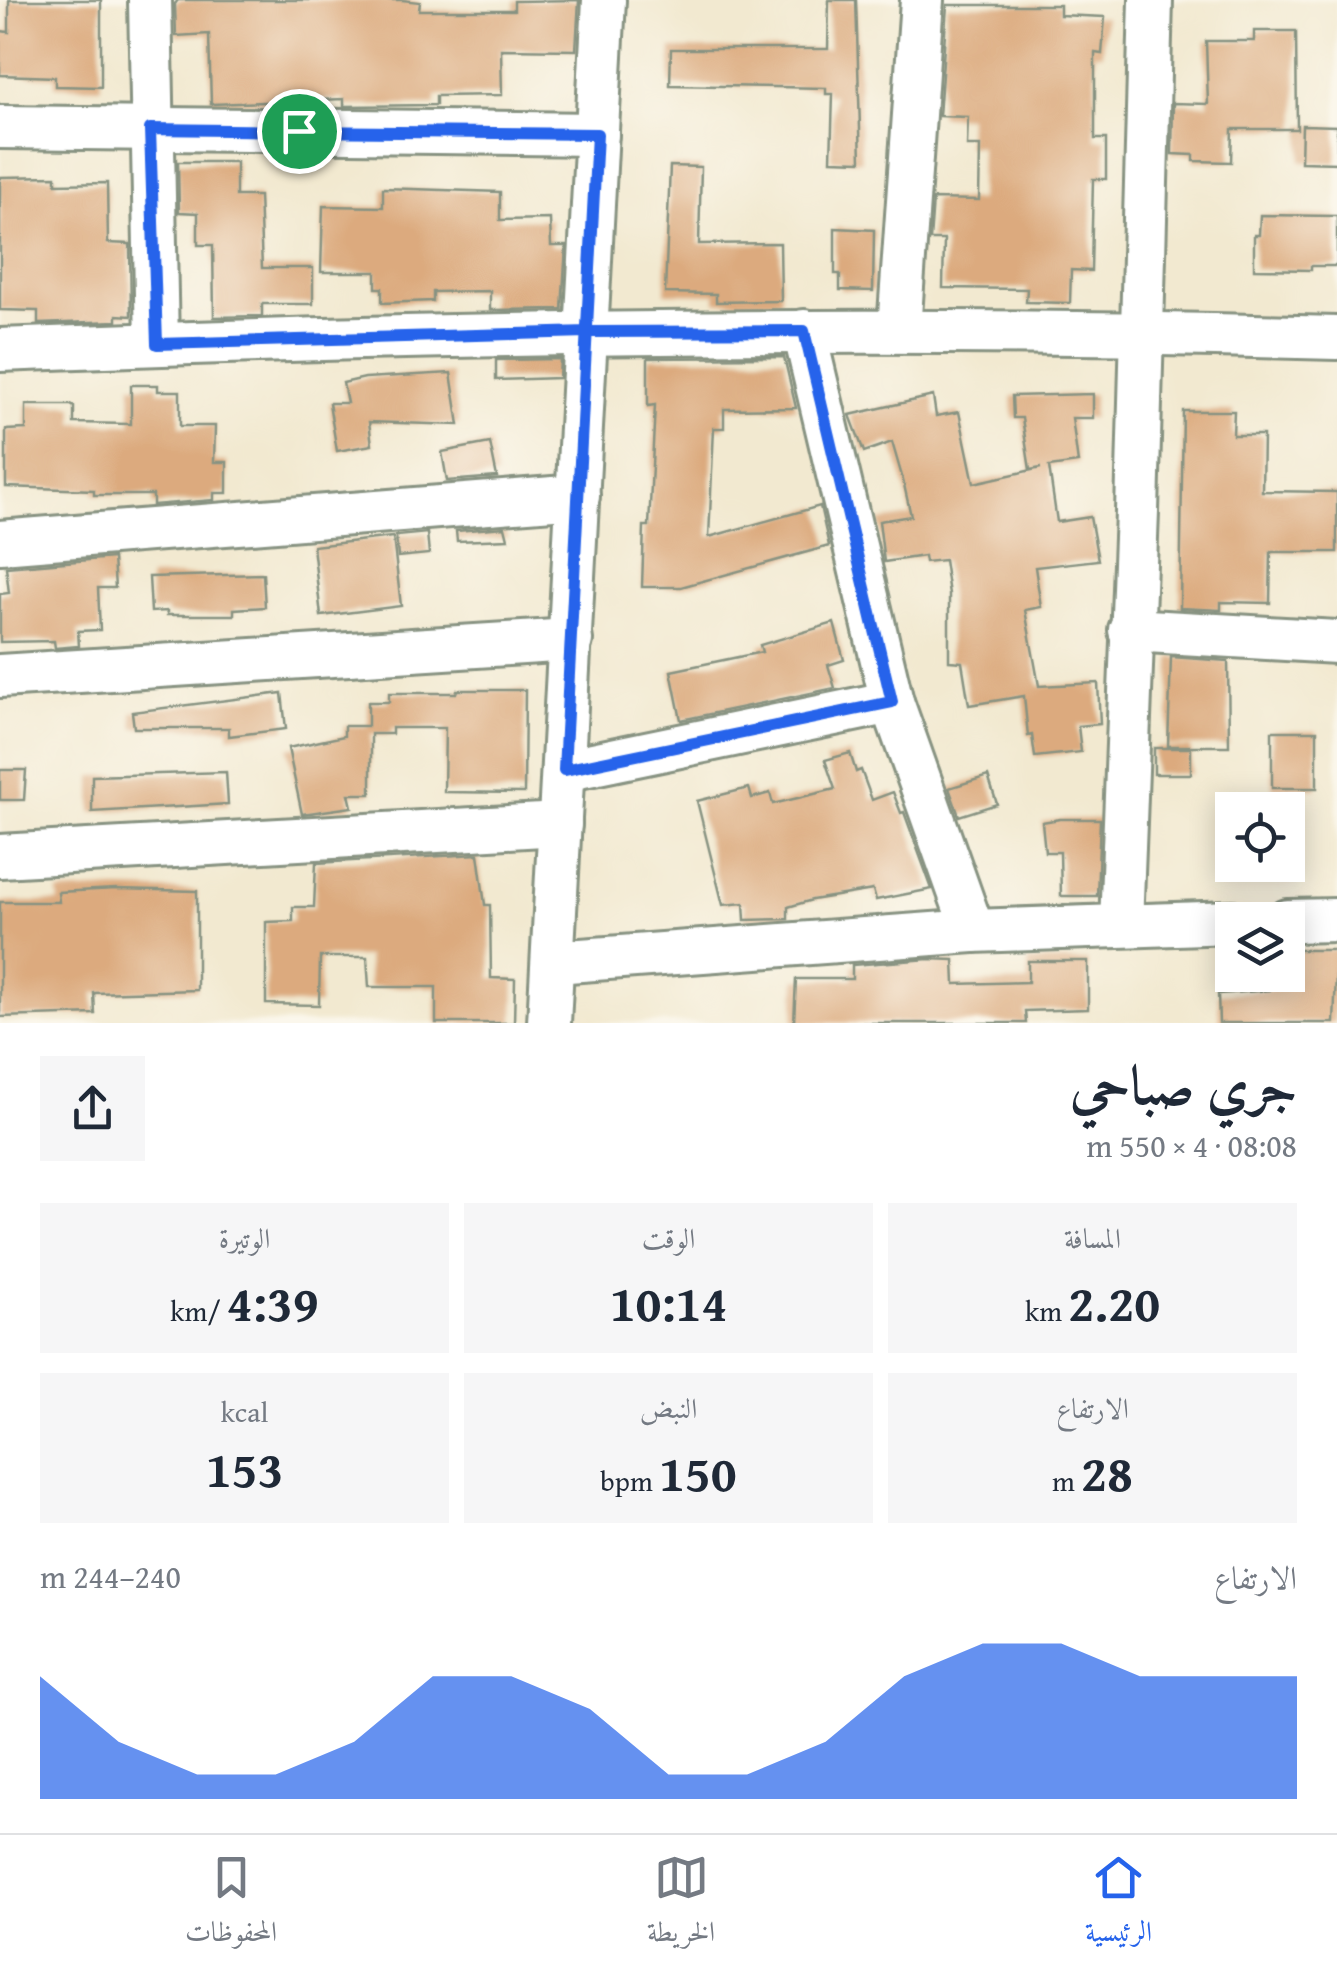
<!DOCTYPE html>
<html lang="ar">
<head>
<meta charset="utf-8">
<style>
	body { margin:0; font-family:"Gentium Book Plus",Amiri,serif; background:#f6f6f7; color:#1f2937; direction:rtl; height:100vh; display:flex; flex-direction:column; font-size:38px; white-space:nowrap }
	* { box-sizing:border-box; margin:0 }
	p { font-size:32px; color:#747a83 }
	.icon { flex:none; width:55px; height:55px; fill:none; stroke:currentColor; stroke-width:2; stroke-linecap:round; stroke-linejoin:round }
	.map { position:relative; height:1023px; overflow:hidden; direction:ltr }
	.panel { display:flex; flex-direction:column; background:#fff; flex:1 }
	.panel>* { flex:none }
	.tools { position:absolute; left:1215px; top:792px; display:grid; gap:20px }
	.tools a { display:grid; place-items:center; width:90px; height:90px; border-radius:0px; background:#fff; box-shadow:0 5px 25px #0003; font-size:50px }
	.pin { position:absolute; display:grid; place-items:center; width:85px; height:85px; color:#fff; margin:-42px; border:5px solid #fff; border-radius:50%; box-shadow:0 2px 10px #0007 }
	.round { display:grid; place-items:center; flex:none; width:105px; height:105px; border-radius:0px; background:#f6f6f7 }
	.head { display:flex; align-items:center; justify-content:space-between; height:170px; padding:0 40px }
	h1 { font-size:55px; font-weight:600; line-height:75px }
	.figures { display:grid; grid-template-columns:repeat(3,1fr); gap:15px; height:170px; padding:10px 40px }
	.figures div { display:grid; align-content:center; border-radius:0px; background:#f6f6f7; text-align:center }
	.figures b { font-size:50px; font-weight:600 }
	.figures small { font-size:28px; font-weight:400 }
	.figures p { font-size:28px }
	.chart { height:280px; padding:20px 40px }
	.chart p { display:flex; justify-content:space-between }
	.chart svg { width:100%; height:180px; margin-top:10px; fill:#2563eb; opacity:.7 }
	.tabs { display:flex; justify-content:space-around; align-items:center; height:140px; border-top:2px solid #e0e1e3; background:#fff; font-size:28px; color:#747a83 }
	.tabs a { display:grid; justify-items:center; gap:5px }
	.tabs .active { color:#2563eb }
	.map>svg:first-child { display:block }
	.building { fill:#dcaa7e }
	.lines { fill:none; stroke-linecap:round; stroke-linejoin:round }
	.minor-casing { stroke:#889382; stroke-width:48 }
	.minor { stroke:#fff; stroke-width:42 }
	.route-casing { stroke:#fff; stroke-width:20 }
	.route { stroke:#2563eb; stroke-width:12 }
</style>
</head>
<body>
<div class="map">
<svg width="1337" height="1023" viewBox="0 0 1337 1023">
	<rect width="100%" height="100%" fill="#fbf7ec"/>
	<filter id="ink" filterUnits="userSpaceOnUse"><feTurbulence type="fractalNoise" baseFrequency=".01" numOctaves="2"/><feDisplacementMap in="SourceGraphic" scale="20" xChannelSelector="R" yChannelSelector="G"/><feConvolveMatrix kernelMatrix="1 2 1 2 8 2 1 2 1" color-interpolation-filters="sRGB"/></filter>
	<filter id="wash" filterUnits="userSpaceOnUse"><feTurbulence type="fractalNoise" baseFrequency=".0048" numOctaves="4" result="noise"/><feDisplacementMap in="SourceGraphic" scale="40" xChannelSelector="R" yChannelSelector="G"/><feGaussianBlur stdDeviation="2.25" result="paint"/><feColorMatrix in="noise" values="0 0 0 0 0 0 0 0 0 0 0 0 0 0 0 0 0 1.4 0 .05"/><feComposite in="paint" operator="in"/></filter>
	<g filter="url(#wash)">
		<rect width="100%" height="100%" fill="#f2e9d0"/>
		<g id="blocks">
			<g class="building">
				<path d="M 9,0 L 101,0 L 101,87 L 55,86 L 55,77 L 0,75 L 0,31 L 9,32 Z"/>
				<path d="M 178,0 L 402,0 L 420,2 L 419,10 L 514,10 L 514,1 L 579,0 L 576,50 L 501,49 L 502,95 L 436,96 L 436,105 L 344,106 L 344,99 L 211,104 L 209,34 L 176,36 L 175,4 Z"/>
				<path d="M 829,0 L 856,0 L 861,161 L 831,160 L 833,94 L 826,94 L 826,88 L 670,85 L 671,49 L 828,49 Z"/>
				<path d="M 947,5 L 1060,5 L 1060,15 L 1105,17 L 1102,54 L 1095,53 L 1095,139 L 1106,139 L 1106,179 L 1093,179 L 1091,271 L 1071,270 L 1070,303 L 1026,302 L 1027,289 L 943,288 L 944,240 L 930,240 L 933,199 L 979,200 L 980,146 L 967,146 L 968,117 L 939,116 Z"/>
				<path d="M 1254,31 L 1296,31 L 1297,129 L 1232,129 L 1231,162 L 1194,161 L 1194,155 L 1172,154 L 1173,103 L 1208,104 L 1206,41 L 1254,41 Z"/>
				<path d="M 1302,125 L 1337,126 L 1337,163 L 1301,162 Z"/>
				<path d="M 178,162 L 236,162 L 236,196 L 259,196 L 262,268 L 313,268 L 313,304 L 262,304 L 262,316 L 214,317 L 213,245 L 198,245 L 198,213 L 179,212 Z"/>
				<path d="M 670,166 L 701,167 L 699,244 L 780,243 L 781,301 L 716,302 L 716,294 L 665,293 Z"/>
				<path d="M 56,176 L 56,184 L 107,183 L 108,243 L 130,244 L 131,316 L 117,315 L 117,321 L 38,324 L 38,311 L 0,310 L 0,177 Z"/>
				<path d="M 383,188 L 500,192 L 500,220 L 550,219 L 551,246 L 566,246 L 562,309 L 490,310 L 490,291 L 433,292 L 433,301 L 382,303 L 382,288 L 376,288 L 376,272 L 321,272 L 323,206 L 383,207 Z"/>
				<path d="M 1260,215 L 1337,216 L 1337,266 L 1311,266 L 1311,270 L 1254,269 L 1254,235 L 1259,235 Z"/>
				<path d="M 835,228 L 874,230 L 873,291 L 840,290 L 840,274 L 835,274 Z"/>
				<path d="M 784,357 L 796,408 L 724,409 L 724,428 L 714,428 L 709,537 L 820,506 L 829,546 L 681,587 L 642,587 L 644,526 L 649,526 L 655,405 L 648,406 L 648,358 Z"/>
				<path d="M 560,359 L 559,378 L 496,380 L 496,360 Z"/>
				<path d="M 451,373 L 459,425 L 369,422 L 372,445 L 337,451 L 329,403 L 347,403 L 343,383 L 365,378 Z"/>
				<path d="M 131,385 L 158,385 L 158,391 L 180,391 L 180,426 L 215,426 L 214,462 L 227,462 L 227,493 L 214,493 L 214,500 L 153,505 L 153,495 L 94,495 L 94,490 L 6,487 L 6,430 L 26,429 L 26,405 L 71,405 L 74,407 L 74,423 L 131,424 Z"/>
				<path d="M 1093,394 L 1093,418 L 1072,418 L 1078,463 L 1049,467 L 1057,522 L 1090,517 L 1098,560 L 1035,567 L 1041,607 L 1025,610 L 1039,686 L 1098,683 L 1100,724 L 1078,726 L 1081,752 L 1035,757 L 1032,735 L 1028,736 L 1024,696 L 969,705 L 962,662 L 949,661 L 949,594 L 944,560 L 925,562 L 924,556 L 884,562 L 879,521 L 911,516 L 903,480 L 892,442 L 864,452 L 850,415 L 933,396 L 936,416 L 959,412 L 974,483 L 1041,468 L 1030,470 L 1022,418 L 1013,418 L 1012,396 Z"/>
				<path d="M 1183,411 L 1234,411 L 1233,435 L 1263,435 L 1262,491 L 1337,492 L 1337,552 L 1271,552 L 1270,603 L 1221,602 L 1221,610 L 1180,608 Z"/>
				<path d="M 490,443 L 497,477 L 447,481 L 442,452 Z"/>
				<path d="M 505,527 L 508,539 L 457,541 L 456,531 Z"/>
				<path d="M 427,533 L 429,554 L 398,557 L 396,536 Z"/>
				<path d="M 393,537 L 401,606 L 321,616 L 313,546 Z"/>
				<path d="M 113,558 L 115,588 L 98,588 L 100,630 L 78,631 L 79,646 L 55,648 L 54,641 L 0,642 L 0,594 L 9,593 L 6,567 Z"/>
				<path d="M 263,574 L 265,607 L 234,609 L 234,615 L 167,615 L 167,611 L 151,612 L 149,577 Z"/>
				<path d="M 834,623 L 844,660 L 828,665 L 835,688 L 681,720 L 671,671 L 762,652 L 760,645 Z"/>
				<path d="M 1171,657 L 1228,661 L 1229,746 L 1168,746 Z"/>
				<path d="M 457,690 L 525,690 L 524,793 L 444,792 L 445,728 L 392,728 L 392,734 L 371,734 L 371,794 L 349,794 L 352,807 L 302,814 L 288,748 L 344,736 L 344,726 L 368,726 L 368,702 L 389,702 L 389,693 L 456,693 Z"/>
				<path d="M 282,693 L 286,729 L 229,736 L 229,728 L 134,728 L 132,712 Z"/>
				<rect x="1272" y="731" width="45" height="57"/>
				<rect x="1154" y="748" width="37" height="26"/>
				<path d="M 850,753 L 856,772 L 861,770 L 872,800 L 893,792 L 901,813 L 904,812 L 932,889 L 876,900 L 873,890 L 812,900 L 788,907 L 788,919 L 745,920 L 744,903 L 723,905 L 697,801 L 749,788 L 752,798 L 770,793 L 773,804 L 835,789 L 825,760 Z"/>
				<path d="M 0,770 L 26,770 L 24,800 L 0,800 Z"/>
				<path d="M 226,772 L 228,804 L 92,812 L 92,776 Z"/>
				<path d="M 988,776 L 997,804 L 959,816 L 949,788 Z"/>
				<path d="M 1060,819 L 1100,819 L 1097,896 L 1061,896 L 1060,852 L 1045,852 L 1042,822 Z"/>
				<path d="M 478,854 L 485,905 L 490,905 L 491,978 L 515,979 L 514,1023 L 436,1023 L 436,987 L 369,987 L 367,957 L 320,957 L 319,1005 L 266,1004 L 266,922 L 293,921 L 293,907 L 314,907 L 316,863 Z"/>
				<path d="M 116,889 L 197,891 L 197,990 L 94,993 L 95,1014 L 0,1017 L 0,902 L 59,902 L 58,892 Z"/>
				<path d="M 1288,950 L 1337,950 L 1334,1023 L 1219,1023 L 1218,994 L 1270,990 L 1271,975 L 1288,975 Z"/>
				<path d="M 929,959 L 954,960 L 955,984 L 1028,982 L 1028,961 L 1088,961 L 1088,1009 L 1025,1011 L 1026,1023 L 794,1023 L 796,979 L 852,979 L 852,965 Z"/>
			</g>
		</g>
	</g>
	<g filter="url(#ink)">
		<use href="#blocks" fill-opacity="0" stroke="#889382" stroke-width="2.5"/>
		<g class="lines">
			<defs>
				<g id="minor">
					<path d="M 150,0 L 157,344"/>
					<path d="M 0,127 L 597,134"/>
					<path d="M 899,330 L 922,0"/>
					<path d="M 804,331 L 892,702 L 973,931"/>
					<path d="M 0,350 C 446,332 891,326 1337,338"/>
					<path d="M 0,542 L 578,496"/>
					<path d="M 1130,630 L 1337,642"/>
					<path d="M 0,676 L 571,640"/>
					<path d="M 564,770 L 892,702"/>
					<path d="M 0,856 L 560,824"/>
					<path d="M 1288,921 L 1337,920"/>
					<path d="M 1121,925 L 1137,512 L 1151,0"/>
					<path d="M 554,962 L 973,931 L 1232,922"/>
					<path d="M 549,1023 L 604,0"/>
				</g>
			</defs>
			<use href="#minor" class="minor-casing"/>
			<use href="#minor" class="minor"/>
		</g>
	</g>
	<g class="lines" filter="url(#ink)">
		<defs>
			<path id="route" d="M 299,131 L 597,134 L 564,770 L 892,702 L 804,331 L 588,332 L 157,344 L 150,129 L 299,131"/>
		</defs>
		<use href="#route" class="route-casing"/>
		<use href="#route" class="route"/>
	</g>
</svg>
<div class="tools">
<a><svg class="icon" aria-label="locate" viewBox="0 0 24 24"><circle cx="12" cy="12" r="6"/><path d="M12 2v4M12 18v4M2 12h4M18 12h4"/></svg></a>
<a><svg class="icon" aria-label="layers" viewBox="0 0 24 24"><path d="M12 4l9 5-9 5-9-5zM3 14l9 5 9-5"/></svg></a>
</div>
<div class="pin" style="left:299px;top:131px;background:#1e9e55"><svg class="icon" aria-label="arrive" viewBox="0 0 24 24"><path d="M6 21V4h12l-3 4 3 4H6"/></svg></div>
</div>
<section class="panel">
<div class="head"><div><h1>جري صباحي</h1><p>08:08 · 4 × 550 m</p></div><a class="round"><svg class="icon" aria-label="share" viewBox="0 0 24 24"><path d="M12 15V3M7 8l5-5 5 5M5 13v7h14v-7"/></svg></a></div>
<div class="figures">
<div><p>المسافة</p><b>2.20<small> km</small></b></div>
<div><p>الوقت</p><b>10:14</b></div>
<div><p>الوتيرة</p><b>4:39<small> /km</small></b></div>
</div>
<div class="figures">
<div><p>الارتفاع</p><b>28<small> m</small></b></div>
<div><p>النبض</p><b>150<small> bpm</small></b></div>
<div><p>kcal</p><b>153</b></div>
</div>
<div class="chart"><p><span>الارتفاع</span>240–244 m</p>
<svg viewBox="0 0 160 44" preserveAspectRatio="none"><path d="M0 44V14L10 30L20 38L30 38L40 30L50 14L60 14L70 22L80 38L90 38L100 30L110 14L120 6L130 6L140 14L150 14L160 14V44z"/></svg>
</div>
</section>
<nav class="tabs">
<a class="active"><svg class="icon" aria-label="home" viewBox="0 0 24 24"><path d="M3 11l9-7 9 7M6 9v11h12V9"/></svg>الرئيسية</a>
<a><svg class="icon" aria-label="map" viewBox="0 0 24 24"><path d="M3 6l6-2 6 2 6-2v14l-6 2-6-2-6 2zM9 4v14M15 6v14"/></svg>الخريطة</a>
<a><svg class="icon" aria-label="saved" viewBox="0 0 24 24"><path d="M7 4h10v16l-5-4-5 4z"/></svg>المحفوظات</a>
</nav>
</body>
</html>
